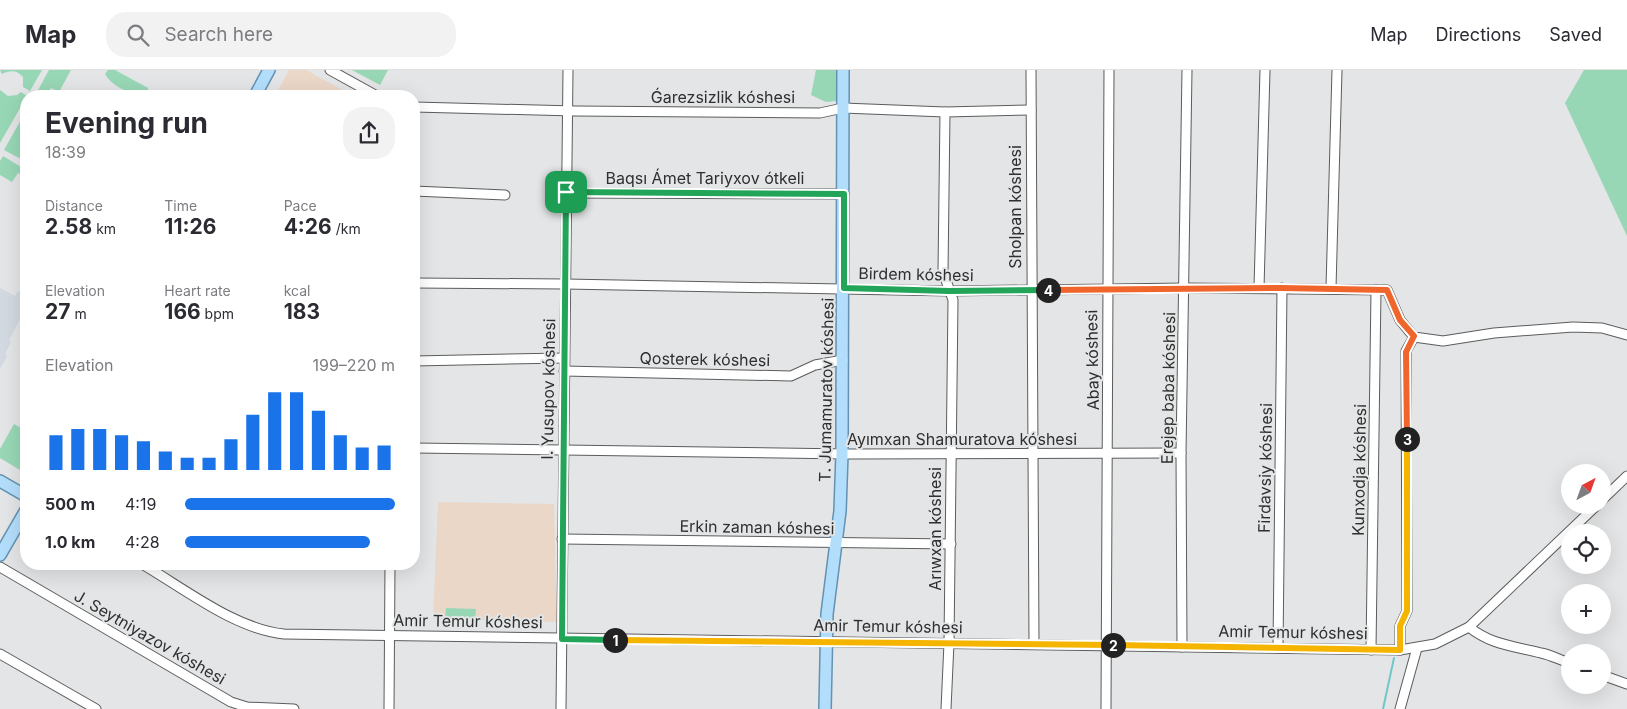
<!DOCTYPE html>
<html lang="en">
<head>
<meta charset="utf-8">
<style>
	body { margin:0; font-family:Inter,sans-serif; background:#f2f2f3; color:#2b2b33; height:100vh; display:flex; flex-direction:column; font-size:19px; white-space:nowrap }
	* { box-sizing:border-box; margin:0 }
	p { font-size:16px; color:#7c7c81 }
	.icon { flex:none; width:28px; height:28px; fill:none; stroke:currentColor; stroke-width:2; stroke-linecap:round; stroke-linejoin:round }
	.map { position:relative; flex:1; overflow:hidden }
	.side { position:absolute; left:20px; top:20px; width:400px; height:480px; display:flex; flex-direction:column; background:#fff; border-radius:20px; box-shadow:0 5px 20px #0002 }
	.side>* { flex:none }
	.needle { width:32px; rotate:41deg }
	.controls { position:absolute; left:1561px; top:394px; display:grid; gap:10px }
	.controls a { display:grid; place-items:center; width:50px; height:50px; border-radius:50%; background:#fff; box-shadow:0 5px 20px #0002; font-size:25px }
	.pin { position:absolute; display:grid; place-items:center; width:42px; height:42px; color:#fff; margin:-21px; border-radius:10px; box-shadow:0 2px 8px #0006 }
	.km { position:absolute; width:25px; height:25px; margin:-12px; border-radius:50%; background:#222; color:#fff; font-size:14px; line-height:25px; text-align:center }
	.round { display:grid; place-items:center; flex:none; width:52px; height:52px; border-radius:20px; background:#f2f2f3 }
	.summary { display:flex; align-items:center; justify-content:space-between; height:85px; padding:0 25px }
	h1 { font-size:28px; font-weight:700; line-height:38px }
	.stats { display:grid; grid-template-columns:repeat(3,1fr); gap:8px; height:85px; padding:5px 25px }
	.stats div { display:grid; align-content:center }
	.stats b { font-size:21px; font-weight:700 }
	.stats small { font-size:14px; font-weight:400 }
	.stats p { font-size:14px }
	.chart { height:140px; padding:10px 25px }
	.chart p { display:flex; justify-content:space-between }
	.chart svg { width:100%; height:90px; margin-top:5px; stroke:#1a73e8; stroke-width:6 }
	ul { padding:0 25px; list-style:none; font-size:16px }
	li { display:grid; grid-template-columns:80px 60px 1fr; align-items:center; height:38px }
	li i { height:12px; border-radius:6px; background:#1a73e8 }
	header { display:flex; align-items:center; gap:30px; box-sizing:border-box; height:70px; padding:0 25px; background:#fff; border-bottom:1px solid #e1e1e2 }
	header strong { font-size:24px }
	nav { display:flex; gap:28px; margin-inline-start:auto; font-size:18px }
	.search { width:350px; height:45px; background:#f2f2f3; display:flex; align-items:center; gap:12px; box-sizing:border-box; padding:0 18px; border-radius:20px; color:#7c7c81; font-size:19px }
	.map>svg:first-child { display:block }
	.built { fill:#d2d9e0 }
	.education { fill:#ebd7c8 }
	.green { fill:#98d7b6 }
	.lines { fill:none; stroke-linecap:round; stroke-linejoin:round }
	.stream { stroke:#71c7c7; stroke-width:2 }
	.minor-casing { stroke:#5b5c5d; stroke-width:11 }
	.major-casing { stroke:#6492b2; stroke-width:14 }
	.minor { stroke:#fff; stroke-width:9 }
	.major { stroke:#b3defb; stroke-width:11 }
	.split-1-casing { stroke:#fff; stroke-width:10 }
	.split-2-casing { stroke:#fff; stroke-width:10 }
	.split-3-casing { stroke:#fff; stroke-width:10 }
	.split-4-casing { stroke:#fff; stroke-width:10 }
	.split-5-casing { stroke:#fff; stroke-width:10 }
	.split-1 { stroke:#22a559; stroke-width:6 }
	.split-2 { stroke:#f5b400; stroke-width:6 }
	.split-3 { stroke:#f5b400; stroke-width:6 }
	.split-4 { stroke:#f0652b; stroke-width:6 }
	.split-5 { stroke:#22a559; stroke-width:6 }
	.labels { text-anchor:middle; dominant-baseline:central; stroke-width:4; stroke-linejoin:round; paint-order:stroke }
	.street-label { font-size:16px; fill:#2e2f2f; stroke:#e3e5e6 }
</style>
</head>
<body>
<header>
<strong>Map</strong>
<div class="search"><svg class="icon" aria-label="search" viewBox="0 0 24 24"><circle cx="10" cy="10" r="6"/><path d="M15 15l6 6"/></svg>Search here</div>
<nav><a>Map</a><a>Directions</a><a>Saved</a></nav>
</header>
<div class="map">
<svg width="1627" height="639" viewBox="0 0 1627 639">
	<rect width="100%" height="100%" fill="#e3e5e6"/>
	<path class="built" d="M 0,218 L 15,226 L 18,221 L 26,227 L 26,238 L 9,270 L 11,272 L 5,284 L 7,286 L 0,299 Z"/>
	<g class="education">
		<path d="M 289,0 L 306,0 L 353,26 L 275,26 Z"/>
		<path d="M 438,432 L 554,434 L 557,552 L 433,549 Z"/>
	</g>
	<g class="green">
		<path d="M 0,0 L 42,0 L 30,21 L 23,17 L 23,7 C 17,0 10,0 2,4 Z"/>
		<path d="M 49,0 L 71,0 L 59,22 L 51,18 L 46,26 L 37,22 Z"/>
		<path d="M 108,0 L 115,0 L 148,18 L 148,26 C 134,26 113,18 105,4 Z"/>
		<path d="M 352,0 L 388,0 L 380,15 Z"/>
		<path d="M 816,0 L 836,0 L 836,31 L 826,32 L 811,25 Z"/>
		<path d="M 1584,0 L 1627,0 L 1627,166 L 1565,33 Z"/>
		<path d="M 0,20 L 8,26 L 17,25 L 21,22 L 27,26 L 0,73 Z"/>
		<path d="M 26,41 L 26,79 L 21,89 L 4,80 Z"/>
		<path d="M 3,86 L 26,100 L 26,107 L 18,103 L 12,112 L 0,105 L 0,91 Z"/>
		<path d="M 14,354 L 26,361 L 25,403 L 0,388 L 0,379 Z"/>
		<path d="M 446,538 L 476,539 L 475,550 L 445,549 Z"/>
	</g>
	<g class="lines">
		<path class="stream" d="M 1383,639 L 1394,588"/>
		<defs>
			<g id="minor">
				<path d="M 330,0 L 377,26"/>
				<path d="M 1031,0 L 1034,574"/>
				<path d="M 414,37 L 575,41 L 820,43 L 843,38 L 945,42 L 1031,40"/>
				<path d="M 945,42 L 943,202 L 953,230 L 949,573 L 946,639"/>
				<path d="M 414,121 L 505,125"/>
				<path d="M 566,123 L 844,124"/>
				<path d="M 414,213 L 565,214 L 949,221 L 1185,218 L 1387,220 L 1400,250 L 1414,267 L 1443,271 L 1494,263 L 1573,257 L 1602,258 L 1627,265"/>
				<path d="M 1259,218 L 1265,0"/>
				<path d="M 1331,218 L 1337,0"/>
				<path d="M 414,291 L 564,288"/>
				<path d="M 564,301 L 791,306 L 815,295 L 843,290"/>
				<path d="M 414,378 L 849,384 L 1181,383"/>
				<path d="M 1602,430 L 1627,406"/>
				<path d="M 562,469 L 951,474"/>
				<path d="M 142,494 C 185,519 235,559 284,564 L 1400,580 L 1435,574 L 1469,557 L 1597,435"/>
				<path d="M 0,497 L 231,632 L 247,637 L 294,639"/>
				<path d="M 1469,557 C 1491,575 1514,576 1541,583 C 1551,585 1560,590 1570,593"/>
				<path d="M 1182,577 L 1181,383 L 1187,0"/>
				<path d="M 1278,578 L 1282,218"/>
				<path d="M 1371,580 L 1376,220"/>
				<path d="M 1400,580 L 1400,556 L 1407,541 L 1406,281 L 1414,267"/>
				<path d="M 0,584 L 96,639"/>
				<path d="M 1602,605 L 1627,614"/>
				<path d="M 389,639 L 390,494"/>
				<path d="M 561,639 L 568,0"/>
				<path d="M 1106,639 L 1109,0"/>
				<path d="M 1400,639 L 1417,578"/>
			</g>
			<g id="major">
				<path d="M 255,26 L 269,0"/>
				<path d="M 0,411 L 26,426"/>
				<path d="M 0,485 L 26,440"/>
				<path d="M 825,639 L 827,544 L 840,441 L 842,384 L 843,0"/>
			</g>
		</defs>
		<use href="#minor" class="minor-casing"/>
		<use href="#major" class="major-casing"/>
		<use href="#minor" class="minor"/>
		<use href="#major" class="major"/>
	</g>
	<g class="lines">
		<defs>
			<path id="split-1" d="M 566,122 L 562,569 L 615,570"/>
			<path id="split-2" d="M 615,570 L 1113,575"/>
			<path id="split-3" d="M 1113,575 L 1400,580 L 1400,556 L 1407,541 L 1407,369"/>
			<path id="split-4" d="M 1048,220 L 1282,218 L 1387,220 L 1400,250 L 1414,266 L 1406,282 L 1407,369"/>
			<path id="split-5" d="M 566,122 L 844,124 L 844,218 L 949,221 L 1048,220"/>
		</defs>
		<use href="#split-1" class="split-1-casing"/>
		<use href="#split-2" class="split-2-casing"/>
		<use href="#split-3" class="split-3-casing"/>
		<use href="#split-4" class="split-4-casing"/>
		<use href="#split-5" class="split-5-casing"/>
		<use href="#split-1" class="split-1"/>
		<use href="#split-2" class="split-2"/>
		<use href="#split-3" class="split-3"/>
		<use href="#split-4" class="split-4"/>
		<use href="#split-5" class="split-5"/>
	</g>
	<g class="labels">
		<g class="street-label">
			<text x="723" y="27">Ǵarezsizlik kóshesi</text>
			<text x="705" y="108">Baqsı Ámet Tariyxov ótkeli</text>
			<text transform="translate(1015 137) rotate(-90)">Sholpan kóshesi</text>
			<text transform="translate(916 204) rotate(1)">Birdem kóshesi</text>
			<text transform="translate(705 289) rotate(1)">Qosterek kóshesi</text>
			<text transform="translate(1092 290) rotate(-91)">Abay kóshesi</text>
			<text transform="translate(1168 318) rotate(-89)">Erejep baba kóshesi</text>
			<text transform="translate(548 319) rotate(-89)">I. Yusupov kóshesi</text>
			<text transform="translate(826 320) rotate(-89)">T. Jumamuratov kóshesi</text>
			<text x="962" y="369">Ayımxan Shamuratova kóshesi</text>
			<text transform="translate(1265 398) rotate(-89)">Firdavsiy kóshesi</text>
			<text transform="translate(1359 400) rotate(-89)">Kunxodja kóshesi</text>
			<text transform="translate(757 457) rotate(1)">Erkin zaman kóshesi</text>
			<text transform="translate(935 459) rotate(-90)">Arıwxan kóshesi</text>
			<text transform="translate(468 551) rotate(1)">Amir Temur kóshesi</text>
			<text transform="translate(888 556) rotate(1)">Amir Temur kóshesi</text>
			<text transform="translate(1293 562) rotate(1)">Amir Temur kóshesi</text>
			<text transform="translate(150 567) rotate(30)">J. Seytniyazov kóshesi</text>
		</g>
	</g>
</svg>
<div class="controls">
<a><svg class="needle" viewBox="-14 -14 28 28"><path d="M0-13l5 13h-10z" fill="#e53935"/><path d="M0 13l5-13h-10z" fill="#7c7c81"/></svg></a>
<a><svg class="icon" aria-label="locate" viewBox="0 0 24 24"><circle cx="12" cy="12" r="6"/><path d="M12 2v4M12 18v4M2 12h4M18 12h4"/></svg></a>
<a>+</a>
<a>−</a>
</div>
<div class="pin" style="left:566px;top:122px;background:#1e9e55"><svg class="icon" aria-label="arrive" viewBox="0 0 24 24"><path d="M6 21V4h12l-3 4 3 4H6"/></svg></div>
<b class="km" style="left:615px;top:570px">1</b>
<b class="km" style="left:1113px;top:575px">2</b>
<b class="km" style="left:1407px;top:369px">3</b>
<b class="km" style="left:1048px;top:220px">4</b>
<section class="side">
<div class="summary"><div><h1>Evening run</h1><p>18:39</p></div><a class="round"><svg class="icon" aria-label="share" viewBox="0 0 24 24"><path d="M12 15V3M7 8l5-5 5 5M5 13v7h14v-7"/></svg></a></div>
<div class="stats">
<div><p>Distance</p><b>2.58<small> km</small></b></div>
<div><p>Time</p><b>11:26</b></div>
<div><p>Pace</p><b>4:26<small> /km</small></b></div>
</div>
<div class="stats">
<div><p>Elevation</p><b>27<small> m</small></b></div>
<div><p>Heart rate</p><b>166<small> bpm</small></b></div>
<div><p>kcal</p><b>183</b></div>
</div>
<div class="chart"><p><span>Elevation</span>199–220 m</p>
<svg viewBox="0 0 160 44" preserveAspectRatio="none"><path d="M5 44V27M15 44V24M25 44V24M35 44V27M45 44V30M55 44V35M65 44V38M75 44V38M85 44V29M95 44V17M105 44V6M115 44V6M125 44V15M135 44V27M145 44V33M155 44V32"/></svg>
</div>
<ul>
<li><b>500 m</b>4:19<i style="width:100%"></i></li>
<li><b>1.0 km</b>4:28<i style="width:88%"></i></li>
</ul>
</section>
</div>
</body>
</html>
